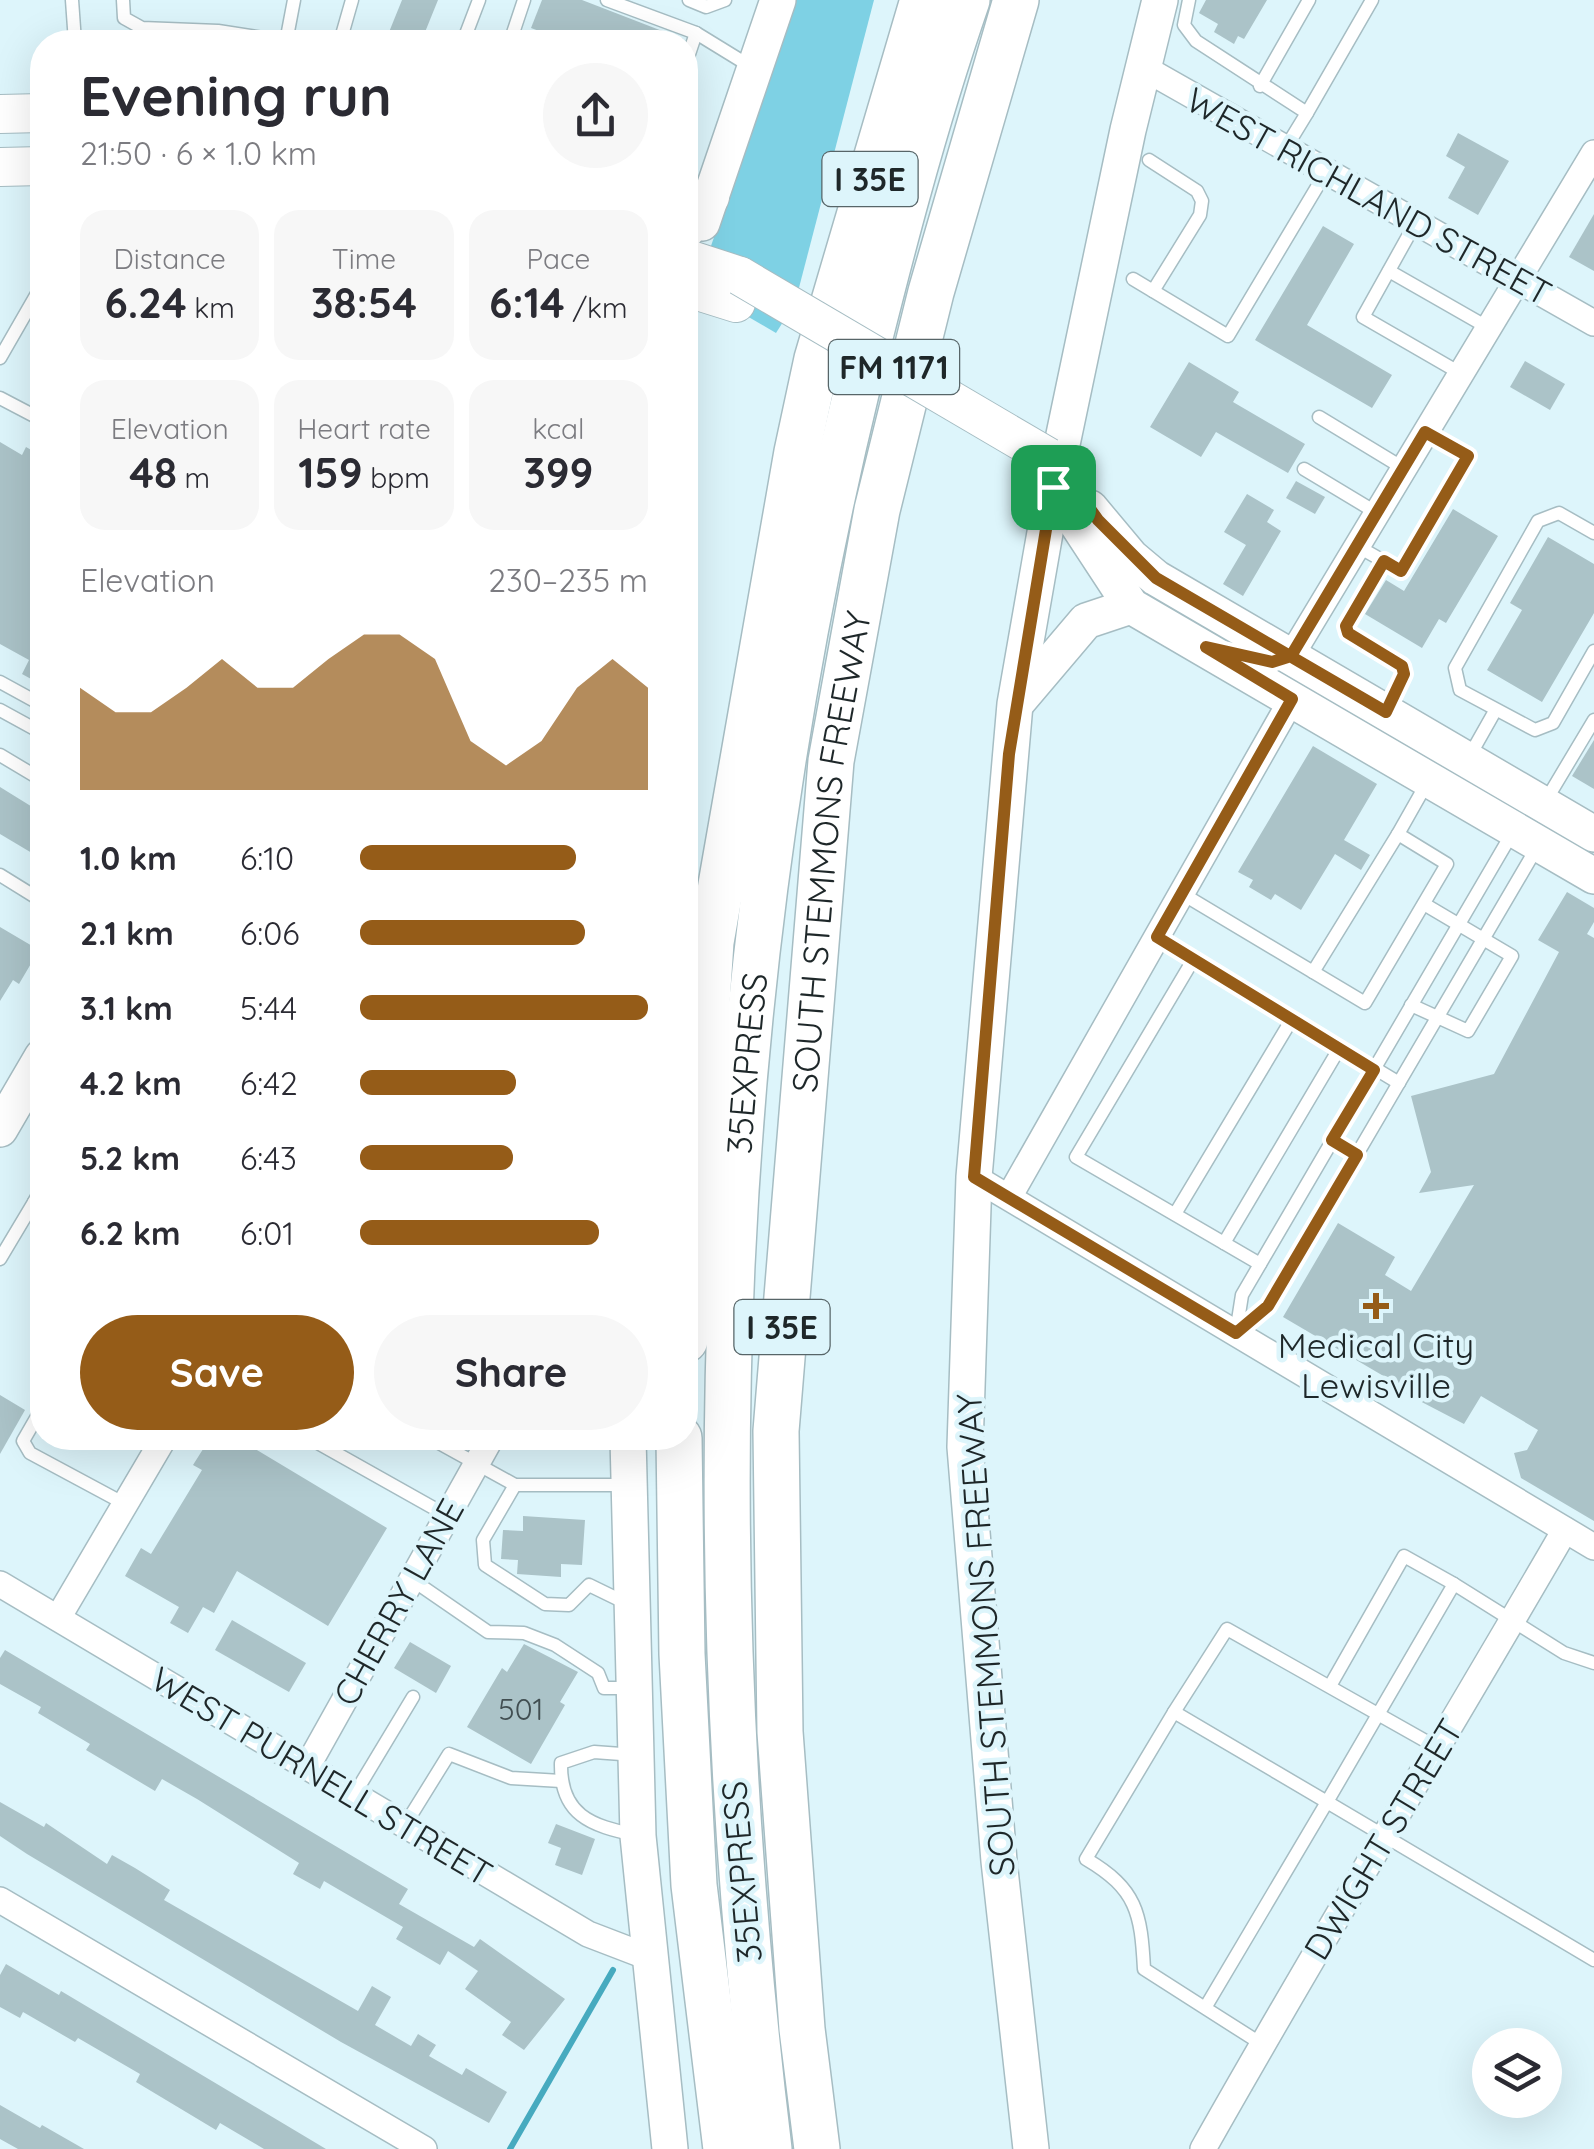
<!DOCTYPE html>
<html lang="en">
<head>
<meta charset="utf-8">
<style>
	body { margin:0; font-family:Quicksand,sans-serif; background:#f7f7f7; color:#2b2b33; height:100vh; display:flex; flex-direction:column; font-size:38px; white-space:nowrap }
	* { box-sizing:border-box; margin:0 }
	p { font-size:32px; color:#7c7c81 }
	.icon { flex:none; width:55px; height:55px; fill:none; stroke:currentColor; stroke-width:2; stroke-linecap:round; stroke-linejoin:round }
	.map { position:relative; flex:1; overflow:hidden }
	.side { position:absolute; left:30px; top:30px; width:668px; height:1420px; display:flex; flex-direction:column; background:#fff; border-radius:40px; box-shadow:0 10px 40px #0002 }
	.side>* { flex:none }
	.tools { position:absolute; left:1472px; top:2028px; display:grid; gap:20px }
	.tools a { display:grid; place-items:center; width:90px; height:90px; border-radius:50%; background:#fff; box-shadow:0 10px 40px #0002; font-size:50px }
	.pin { position:absolute; display:grid; place-items:center; width:85px; height:85px; color:#fff; margin:-42px; border-radius:20px; box-shadow:0 5px 15px #0006 }
	.round { display:grid; place-items:center; flex:none; width:105px; height:105px; border-radius:52px; background:#f7f7f7 }
	.headline { display:flex; align-items:center; justify-content:space-between; height:170px; padding:0 50px }
	h1 { font-size:55px; font-weight:800; line-height:75px }
	.stats { display:grid; grid-template-columns:repeat(3,1fr); gap:15px; height:170px; padding:10px 50px }
	.stats div { display:grid; align-content:center; border-radius:25px; background:#f7f7f7; text-align:center }
	.stats b { font-size:42px; font-weight:800 }
	.stats small { font-size:28px; font-weight:400 }
	.stats p { font-size:28px }
	.chart { height:280px; padding:20px 50px }
	.chart p { display:flex; justify-content:space-between }
	.chart svg { width:100%; height:180px; margin-top:10px; fill:#955c18; opacity:.7 }
	.primary-button { display:flex; gap:20px; margin-top:auto; padding:20px 50px }
	.primary-button a { flex:1; height:115px; border-radius:60px; background:#955c18; color:#fff; font-size:40px; font-weight:800; line-height:115px; text-align:center }
	.primary-button a+a { background:#f7f7f7; color:#2b2b33 }
	ul { padding:0 50px; list-style:none; font-size:32px }
	li { display:grid; grid-template-columns:160px 120px 1fr; align-items:center; height:75px }
	li i { height:25px; border-radius:12px; background:#955c18 }
	.map>svg:first-child { display:block }
	.green { fill:#7ed1e4 }
	.lines { fill:none; stroke-linecap:round; stroke-linejoin:round }
	.stream { stroke:#46aabf; stroke-width:6 }
	.building { fill:#abc3c8 }
	.lane-casing { stroke:#a6bdc3; stroke-width:15 }
	.street-casing { stroke:#a6bdc3; stroke-width:28 }
	.secondary-casing { stroke:#a6bdc3; stroke-width:38 }
	.primary-casing { stroke:#a6bdc3; stroke-width:40 }
	.highway-casing { stroke:#a6bdc3; stroke-width:48 }
	.lane { stroke:#fff; stroke-width:12 }
	.street { stroke:#fff; stroke-width:25 }
	.secondary { stroke:#fff; stroke-width:35 }
	.primary { stroke:#fff; stroke-width:38 }
	.highway { stroke:#fff; stroke-width:45 }
	.primary-bridge-casing { stroke:#a6bdc3; stroke-width:40; stroke-linecap:butt }
	.primary-bridge { stroke:#fff; stroke-width:38 }
	.route-casing { stroke:#fff; stroke-width:20 }
	.route { stroke:#955c18; stroke-width:12 }
	.poi-dot { fill:#955c18; stroke:#ddf5fb; stroke-width:4 }
	.labels { text-anchor:middle; dominant-baseline:central; stroke-width:9; stroke-linejoin:round; paint-order:stroke }
	.number-label { font-size:30px; fill:#414e51 }
	.shield { fill:#ddf5fb; stroke:#576568; stroke-width:2.5 }
	.shield-label { font-size:32px; font-weight:bold; fill:#1e2729 }
	.street-label { font-size:35px; fill:#1e2729; stroke:#ddf5fb }
	.poi-label { font-size:35px; fill:#1e2729; stroke:#ddf5fb }
</style>
</head>
<body>
<div class="map">
<svg width="1594" height="2149" viewBox="0 0 1594 2149">
	<rect width="100%" height="100%" fill="#ddf5fb"/>
	<path class="green" d="M 795,0 L 874,0 L 795,303 L 776,333 L 697,287 Z"/>
	<g class="lines">
		<path class="stream" d="M 510,2149 L 613,1970"/>
	</g>
	<g class="building">
		<path d="M 402,0 L 438,0 L 421,42 L 385,42 Z"/>
		<path d="M 542,0 L 582,0 L 683,39 L 569,42 L 531,28 Z"/>
		<path d="M 1206,0 L 1267,0 L 1244,39 L 1238,36 L 1234,44 L 1214,32 L 1218,24 L 1199,13 Z"/>
		<path d="M 1458,133 L 1509,161 L 1478,215 L 1448,198 L 1465,167 L 1446,156 Z"/>
		<path d="M 1594,214 L 1594,271 L 1569,257 Z"/>
		<path d="M 1323,226 L 1354,244 L 1307,325 L 1392,375 L 1372,408 L 1255,340 Z"/>
		<path d="M 1525,361 L 1565,384 L 1550,410 L 1510,387 Z"/>
		<path d="M 1189,362 L 1239,392 L 1233,402 L 1305,444 L 1288,473 L 1216,432 L 1201,457 L 1150,427 Z"/>
		<path d="M 0,442 L 22,455 L 26,447 L 42,456 L 42,685 L 22,674 L 29,660 L 0,644 Z"/>
		<path d="M 1296,481 L 1325,497 L 1315,514 L 1286,498 Z"/>
		<path d="M 1247,494 L 1274,510 L 1267,522 L 1281,531 L 1243,596 L 1223,584 L 1246,545 L 1224,532 Z"/>
		<path d="M 1453,509 L 1498,536 L 1446,623 L 1439,619 L 1422,648 L 1365,614 L 1386,580 L 1404,591 Z"/>
		<path d="M 1548,537 L 1594,564 L 1594,613 L 1542,702 L 1487,670 L 1522,610 L 1510,603 Z"/>
		<path d="M 1594,740 L 1594,789 L 1572,776 Z"/>
		<path d="M 1313,746 L 1377,784 L 1344,840 L 1370,855 L 1361,870 L 1335,854 L 1301,910 L 1275,894 L 1271,900 L 1249,887 L 1253,880 L 1238,872 Z"/>
		<path d="M 0,787 L 42,813 L 42,859 L 0,834 Z"/>
		<path d="M 1567,892 L 1594,908 L 1594,922 L 1587,934 L 1594,938 L 1594,1521 L 1521,1478 L 1514,1453 L 1527,1450 L 1538,1430 L 1481,1396 L 1464,1424 L 1389,1385 L 1392,1381 L 1283,1317 L 1338,1223 L 1395,1257 L 1385,1275 L 1411,1291 L 1474,1185 L 1419,1193 L 1431,1172 L 1411,1096 L 1494,1074 L 1559,952 L 1538,940 Z"/>
		<path d="M 0,927 L 39,950 L 19,984 L 13,980 L 0,1001 Z"/>
		<path d="M 0,1395 L 25,1410 L 0,1454 Z"/>
		<path d="M 210,1438 L 237,1438 L 387,1528 L 328,1626 L 237,1571 L 214,1613 L 203,1607 L 188,1633 L 170,1623 L 179,1607 L 125,1576 L 141,1548 L 151,1554 L 202,1470 L 193,1465 Z"/>
		<path d="M 523,1516 L 585,1520 L 582,1565 L 561,1564 L 561,1577 L 517,1574 L 518,1560 L 501,1559 L 503,1530 L 523,1531 Z"/>
		<path d="M 232,1620 L 306,1663 L 289,1692 L 215,1650 Z"/>
		<path d="M 410,1642 L 451,1666 L 436,1693 L 394,1668 Z"/>
		<path d="M 524,1644 L 578,1672 L 560,1702 L 565,1705 L 531,1764 L 467,1727 L 502,1668 L 507,1672 Z"/>
		<path d="M 5,1650 L 408,1889 L 399,1904 L 474,1947 L 480,1939 L 565,1999 L 524,2050 L 502,2035 L 511,2022 L 465,1989 L 478,1971 L 448,1951 L 440,1965 L 396,1939 L 403,1927 L 324,1881 L 320,1889 L 293,1874 L 299,1863 L 197,1799 L 162,1779 L 155,1791 L 86,1750 L 90,1744 L 38,1713 L 41,1707 L 0,1684 L 0,1658 Z"/>
		<path d="M 0,1802 L 44,1827 L 46,1823 L 107,1864 L 112,1855 L 135,1868 L 170,1890 L 164,1900 L 358,2011 L 372,1986 L 391,1997 L 375,2025 L 411,2046 L 418,2034 L 436,2045 L 429,2056 L 462,2075 L 466,2068 L 507,2092 L 489,2123 L 341,2042 L 27,1854 L 0,1836 Z"/>
		<path d="M 556,1824 L 595,1839 L 582,1875 L 555,1865 L 561,1848 L 548,1843 Z"/>
		<path d="M 6,1964 L 59,1995 L 61,1991 L 326,2149 L 264,2149 L 220,2123 L 216,2130 L 136,2082 L 140,2074 L 78,2038 L 75,2042 L 23,2012 L 20,2018 L 0,2007 L 0,1975 Z"/>
		<path d="M 0,2105 L 40,2128 L 42,2125 L 84,2149 L 18,2149 L 0,2139 Z"/>
	</g>
	<g class="lines">
		<defs>
			<g id="lane">
				<path d="M 72,0 L 75,42"/>
				<path d="M 123,0 L 124,18 L 142,28 L 218,31 L 289,42"/>
				<path d="M 607,0 L 696,33"/>
				<path d="M 689,0 L 706,7 L 725,0"/>
				<path d="M 1189,0 L 1184,25 L 1196,41 L 1307,113 L 1285,149"/>
				<path d="M 286,42 L 294,0"/>
				<path d="M 340,42 L 352,0"/>
				<path d="M 463,42 L 479,0"/>
				<path d="M 510,42 L 524,0"/>
				<path d="M 685,66 L 696,33 L 753,68"/>
				<path d="M 1260,86 L 1309,0"/>
				<path d="M 1307,113 L 1372,0"/>
				<path d="M 1149,160 L 1197,191 L 1202,201 L 1200,215 L 1153,291"/>
				<path d="M 1416,222 L 1363,317 L 1460,373"/>
				<path d="M 1389,271 L 1487,327"/>
				<path d="M 1133,279 L 1228,336 L 1326,172"/>
				<path d="M 0,358 L 42,285"/>
				<path d="M 0,398 L 42,420"/>
				<path d="M 1319,417 L 1403,468"/>
				<path d="M 1304,469 L 1377,513"/>
				<path d="M 1594,533 L 1559,513 L 1538,521 L 1455,668 L 1460,690 L 1535,730 L 1553,723 L 1594,651"/>
				<path d="M 1357,546 L 1401,571 L 1468,456 L 1425,432"/>
				<path d="M 1383,561 L 1346,626 L 1348,633 L 1402,667 L 1404,674 L 1387,709"/>
				<path d="M 0,682 L 42,705"/>
				<path d="M 0,710 L 42,733"/>
				<path d="M 0,755 L 42,780"/>
				<path d="M 1469,757 L 1495,711"/>
				<path d="M 1545,802 L 1594,720"/>
				<path d="M 0,875 L 42,901"/>
				<path d="M 1181,893 L 1365,1003 L 1447,864 L 1398,834 L 1428,781"/>
				<path d="M 1157,937 L 1399,1083"/>
				<path d="M 1193,960 L 1076,1157 L 1260,1264"/>
				<path d="M 1313,972 L 1398,834"/>
				<path d="M 1411,1005 L 1468,1031 L 1512,956 L 1424,904"/>
				<path d="M 34,1202 L 42,1188"/>
				<path d="M 1175,1214 L 1292,1019"/>
				<path d="M 1224,1243 L 1339,1049"/>
				<path d="M 0,1259 L 34,1202 L 42,1208"/>
				<path d="M 1236,1333 L 1242,1295 L 1514,830"/>
				<path d="M 1236,1333 L 1268,1306 L 1539,844"/>
				<path d="M 42,1408 L 23,1441 L 30,1453 L 125,1504"/>
				<path d="M 309,1438 L 446,1515"/>
				<path d="M 430,1438 L 515,1485 L 625,1485"/>
				<path d="M 515,1485 L 483,1540 L 485,1565 L 545,1604 L 569,1605 L 589,1585 L 628,1604"/>
				<path d="M 411,1579 L 488,1632 L 524,1633 L 555,1645 L 598,1673 L 604,1688 L 631,1688"/>
				<path d="M 1594,1663 L 1564,1653 L 1454,1584 L 1327,1802 L 1594,1960"/>
				<path d="M 1330,1686 L 1404,1556 L 1454,1584"/>
				<path d="M 1174,1712 L 1227,1629 L 1438,1748"/>
				<path d="M 635,1755 L 594,1752 L 561,1763 C 560,1815 591,1826 636,1835"/>
				<path d="M 354,1795 L 413,1697"/>
				<path d="M 405,1825 L 449,1754 L 511,1778 L 561,1781"/>
				<path d="M 1205,2008 L 1144,1969 C 1141,1913 1137,1889 1086,1859 L 1174,1712 L 1327,1802 L 1205,2008 L 1260,2043"/>
			</g>
			<g id="street">
				<path d="M 1144,68 L 1594,323"/>
				<path d="M 1291,656 L 1594,153"/>
				<path d="M 974,1177 L 1594,1547"/>
				<path d="M 1009,1197 L 1292,699"/>
				<path d="M 0,1584 L 588,1934 L 648,1957"/>
				<path d="M 58,1618 L 164,1438"/>
				<path d="M 307,1767 L 491,1438"/>
				<path d="M 0,1900 L 424,2149"/>
				<path d="M 1203,2149 C 1320,1941 1445,1737 1565,1530"/>
			</g>
			<g id="secondary">
				<path d="M 702,223 L 778,0"/>
				<path d="M 1053,487 L 1131,606 L 1594,876"/>
				<path d="M 1090,508 L 1131,557 L 1156,578 L 1594,834"/>
				<path d="M 1019,700 L 1086,621 L 1131,606"/>
				<path d="M 0,1129 L 42,1057"/>
				<path d="M 628,1438 L 638,1836 L 670,2149"/>
				<path d="M 1031,2149 L 999,1861 L 965,1447 L 974,1177 L 1015,704 L 1053,487 L 1128,130 L 1160,0"/>
			</g>
			<g id="primary">
				<path d="M 0,114 L 42,113"/>
				<path d="M 0,167 L 42,166"/>
				<path d="M 685,230 L 710,197"/>
				<path d="M 685,258 L 740,276"/>
				<path d="M 685,287 L 736,303"/>
				<path d="M 1041,479 L 1053,487"/>
			</g>
			<g id="highway">
				<path d="M 685,1340 L 711,942 L 797,452 L 817,359 L 923,0"/>
				<path d="M 679,1438 L 682,1654 L 694,1885 L 726,2149"/>
				<path id="s1" d="M 769,2149 C 696,1547 714,981 857,389 C 889,259 923,127 967,0"/>
				<path id="s2" d="M 817,2149 L 802,2029 L 780,1732 L 776,1431 L 831,761 L 877,510 L 931,292 L 1016,0"/>
			</g>
		</defs>
		<use href="#lane" class="lane-casing"/>
		<use href="#street" class="street-casing"/>
		<use href="#secondary" class="secondary-casing"/>
		<use href="#primary" class="primary-casing"/>
		<use href="#highway" class="highway-casing"/>
		<use href="#lane" class="lane"/>
		<use href="#street" class="street"/>
		<use href="#secondary" class="secondary"/>
		<use href="#primary" class="primary"/>
		<use href="#highway" class="highway"/>
		<defs>
			<path id="primary-bridge" d="M 740,276 L 1048,457"/>
		</defs>
		<use href="#primary-bridge" class="primary-bridge-casing"/>
		<use href="#primary-bridge" class="primary-bridge"/>
	</g>
	<g class="lines">
		<defs>
			<path id="route" d="M 1053,487 L 1009,754 L 974,1177 L 1236,1333 L 1268,1306 L 1357,1155 L 1332,1140 L 1374,1070 L 1157,937 L 1292,699 L 1206,647 L 1272,662 L 1291,656 L 1425,432 L 1468,456 L 1401,571 L 1384,561 L 1346,626 L 1348,633 L 1402,666 L 1404,674 L 1386,712 L 1156,578 L 1098,520 L 1058,464 L 1053,487"/>
		</defs>
		<use href="#route" class="route-casing"/>
		<use href="#route" class="route"/>
	</g>
	<path class="poi-dot" d="M1371 1291h10v10h10v10h-10v10h-10v-10h-10v-10h10z"/>
	<g class="labels">
		<g class="number-label">
			<text x="521" y="1709">501</text>
		</g>
		<g class="shield">
			<rect x="822.5" y="152" width="95" height="54" rx="8"/>
			<rect x="829" y="340" width="130" height="54" rx="8"/>
			<rect x="734.5" y="1300" width="95" height="54" rx="8"/>
		</g>
		<g class="shield-label">
			<text x="870" y="179">I 35E</text>
			<text x="894" y="367">FM 1171</text>
			<text x="782" y="1327">I 35E</text>
		</g>
		<g class="street-label">
			<text transform="translate(1369 196) rotate(29)">WEST RICHLAND STREET</text>
			<text stroke="none"><textPath href="#s2" startOffset="1302">SOUTH STEMMONS FREEWAY</textPath></text>
			<text stroke="none"><textPath href="#s1" startOffset="1088">35EXPRESS</textPath></text>
			<text transform="translate(398 1602) rotate(-61)">CHERRY LANE</text>
			<text transform="translate(985 1635) rotate(-94)">SOUTH STEMMONS FREEWAY</text>
			<text transform="translate(322 1776) rotate(31)">WEST PURNELL STREET</text>
			<text transform="translate(1383 1839) rotate(-59)">DWIGHT STREET</text>
			<text transform="translate(741 1872) rotate(-95)">35EXPRESS</text>
		</g>
		<g class="poi-label">
			<text x="1376" y="1345">Medical City<tspan x="1376" dy="40">Lewisville</tspan></text>
		</g>
	</g>
</svg>
<div class="tools">
<a><svg class="icon" aria-label="layers" viewBox="0 0 24 24"><path d="M12 4l9 5-9 5-9-5zM3 14l9 5 9-5"/></svg></a>
</div>
<div class="pin" style="left:1053px;top:487px;background:#1e9e55"><svg class="icon" aria-label="arrive" viewBox="0 0 24 24"><path d="M6 21V4h12l-3 4 3 4H6"/></svg></div>
<section class="side">
<div class="headline"><div><h1>Evening run</h1><p>21:50 · 6 × 1.0 km</p></div><a class="round"><svg class="icon" aria-label="share" viewBox="0 0 24 24"><path d="M12 15V3M7 8l5-5 5 5M5 13v7h14v-7"/></svg></a></div>
<div class="stats">
<div><p>Distance</p><b>6.24<small> km</small></b></div>
<div><p>Time</p><b>38:54</b></div>
<div><p>Pace</p><b>6:14<small> /km</small></b></div>
</div>
<div class="stats">
<div><p>Elevation</p><b>48<small> m</small></b></div>
<div><p>Heart rate</p><b>159<small> bpm</small></b></div>
<div><p>kcal</p><b>399</b></div>
</div>
<div class="chart"><p><span>Elevation</span>230–235 m</p>
<svg viewBox="0 0 160 44" preserveAspectRatio="none"><path d="M0 44V19L10 25L20 25L30 19L40 12L50 19L60 19L70 12L80 6L90 6L100 12L110 32L120 38L130 32L140 19L150 12L160 19V44z"/></svg>
</div>
<ul>
<li><b>1.0 km</b>6:10<i style="width:75%"></i></li>
<li><b>2.1 km</b>6:06<i style="width:78%"></i></li>
<li><b>3.1 km</b>5:44<i style="width:100%"></i></li>
<li><b>4.2 km</b>6:42<i style="width:54%"></i></li>
<li><b>5.2 km</b>6:43<i style="width:53%"></i></li>
<li><b>6.2 km</b>6:01<i style="width:83%"></i></li>
</ul>
<div class="primary-button"><a>Save</a><a>Share</a></div>
</section>
</div>
</body>
</html>
